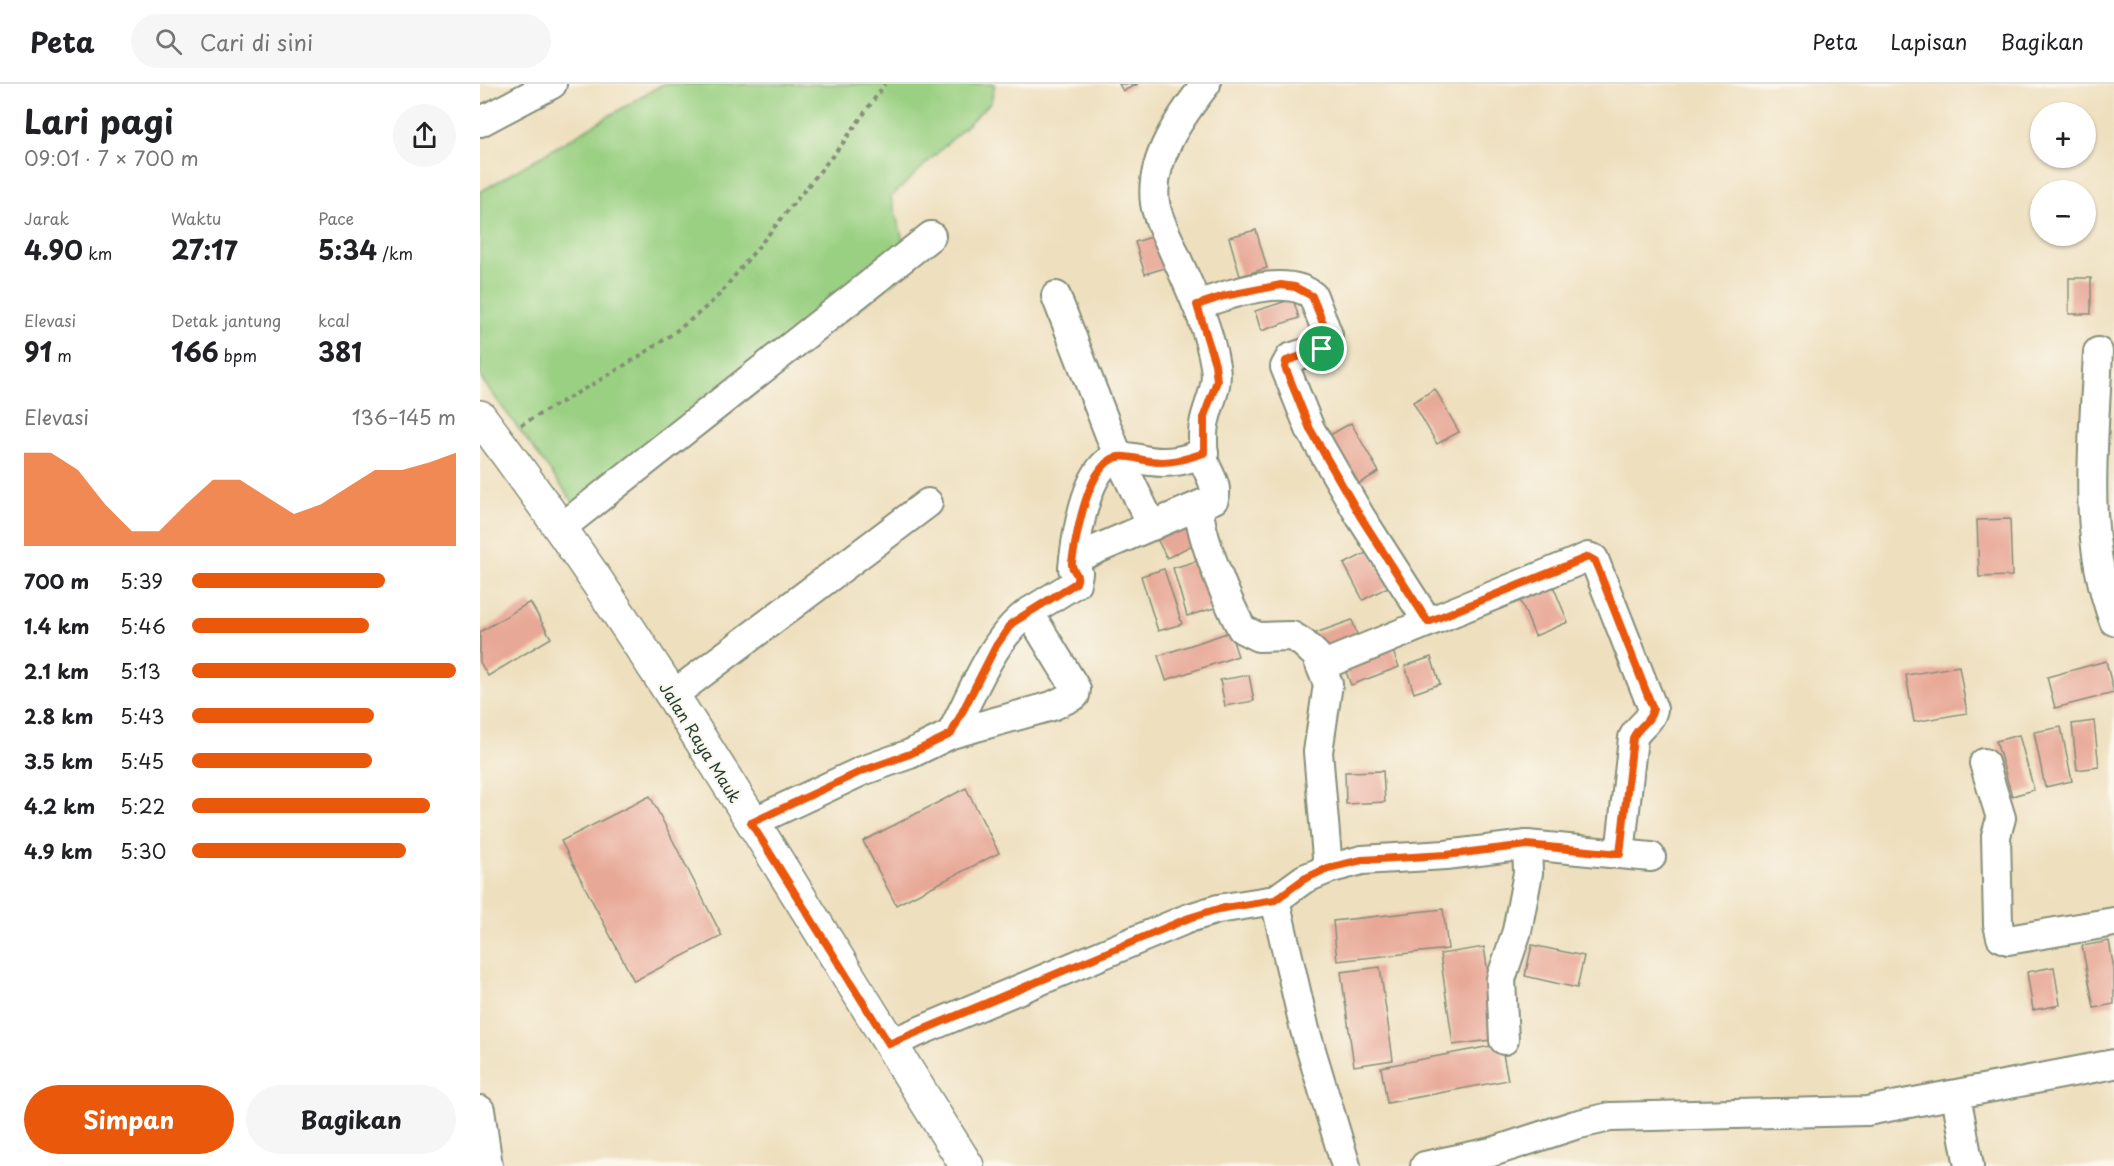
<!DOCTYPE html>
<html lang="id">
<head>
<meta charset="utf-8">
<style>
	body { margin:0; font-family:"Playpen Sans",sans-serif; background:#f6f6f6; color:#202124; height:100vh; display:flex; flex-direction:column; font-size:22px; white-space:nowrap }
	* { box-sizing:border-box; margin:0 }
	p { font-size:20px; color:#757577 }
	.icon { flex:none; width:33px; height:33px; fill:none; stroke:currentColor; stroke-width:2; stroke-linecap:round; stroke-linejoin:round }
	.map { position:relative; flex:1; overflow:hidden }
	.panel { display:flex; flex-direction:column; background:#fff; width:480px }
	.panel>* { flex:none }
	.fabs { position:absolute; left:1550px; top:18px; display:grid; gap:12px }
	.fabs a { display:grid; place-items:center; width:66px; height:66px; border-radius:50%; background:#fff; box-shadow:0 2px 4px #0004; font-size:30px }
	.pin { position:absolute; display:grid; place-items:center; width:51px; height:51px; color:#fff; margin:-26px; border:3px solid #fff; border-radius:50%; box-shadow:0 2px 6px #0007 }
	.round { display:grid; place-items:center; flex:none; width:63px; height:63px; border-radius:32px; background:#f6f6f6 }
	.head { display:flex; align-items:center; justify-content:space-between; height:102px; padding:0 24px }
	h1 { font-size:33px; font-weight:700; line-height:45px }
	.stats { display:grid; grid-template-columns:repeat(3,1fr); gap:9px; height:102px; padding:6px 24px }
	.stats div { display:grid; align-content:center }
	.stats b { font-size:26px; font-weight:700 }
	.stats small { font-size:16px; font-weight:400 }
	.stats p { font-size:16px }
	.chart { height:168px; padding:12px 24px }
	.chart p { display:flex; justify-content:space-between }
	.chart svg { width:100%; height:108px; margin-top:6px; fill:#ea580c; opacity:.7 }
	.primary-button { display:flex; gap:12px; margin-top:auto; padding:12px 24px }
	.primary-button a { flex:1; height:69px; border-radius:36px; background:#ea580c; color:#fff; font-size:24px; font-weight:700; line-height:69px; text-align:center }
	.primary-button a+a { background:#f6f6f6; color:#202124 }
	ul { padding:0 24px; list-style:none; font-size:20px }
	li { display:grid; grid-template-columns:96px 72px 1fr; align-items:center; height:45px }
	li i { height:15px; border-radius:8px; background:#ea580c }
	header { display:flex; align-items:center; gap:36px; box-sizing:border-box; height:84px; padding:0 30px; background:#fff; border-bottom:2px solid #e0e0e0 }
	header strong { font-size:28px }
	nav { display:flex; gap:33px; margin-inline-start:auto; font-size:21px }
	.search { width:420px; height:54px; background:#f6f6f6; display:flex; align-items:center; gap:15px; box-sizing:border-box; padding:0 21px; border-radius:33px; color:#757577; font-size:22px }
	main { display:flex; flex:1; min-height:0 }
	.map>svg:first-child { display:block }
	.green { fill:#9ad082; stroke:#5c865b; stroke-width:1.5 }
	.building { fill:#e8a897 }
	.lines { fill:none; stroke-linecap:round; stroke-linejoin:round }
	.street-casing { stroke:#868e79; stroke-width:32 }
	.primary-casing { stroke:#868e79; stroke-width:36 }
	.path { stroke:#868e79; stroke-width:4; stroke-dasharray:4.5 4.5; stroke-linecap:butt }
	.street { stroke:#fff; stroke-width:28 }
	.primary { stroke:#fff; stroke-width:33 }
	.route-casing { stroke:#fff; stroke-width:12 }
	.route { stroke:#ea580c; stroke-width:8 }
	.labels { text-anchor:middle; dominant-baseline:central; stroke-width:4.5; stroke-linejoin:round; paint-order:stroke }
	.street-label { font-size:16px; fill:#1f3d34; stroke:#fbf7ec }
</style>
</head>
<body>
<header>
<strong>Peta</strong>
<div class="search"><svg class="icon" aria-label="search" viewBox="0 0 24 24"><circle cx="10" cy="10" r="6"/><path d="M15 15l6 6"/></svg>Cari di sini</div>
<nav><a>Peta</a><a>Lapisan</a><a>Bagikan</a></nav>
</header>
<main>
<section class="panel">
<div class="head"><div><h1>Lari pagi</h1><p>09:01 · 7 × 700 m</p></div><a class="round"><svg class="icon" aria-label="share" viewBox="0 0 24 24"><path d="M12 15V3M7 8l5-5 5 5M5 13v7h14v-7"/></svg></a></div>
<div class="stats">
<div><p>Jarak</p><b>4.90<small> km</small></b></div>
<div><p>Waktu</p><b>27:17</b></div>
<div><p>Pace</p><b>5:34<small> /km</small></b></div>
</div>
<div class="stats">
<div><p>Elevasi</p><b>91<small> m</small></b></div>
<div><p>Detak jantung</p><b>166<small> bpm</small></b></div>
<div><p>kcal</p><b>381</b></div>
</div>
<div class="chart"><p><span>Elevasi</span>136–145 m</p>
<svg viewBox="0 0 160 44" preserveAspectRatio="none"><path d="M0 44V6L10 6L20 13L30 27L40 38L50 38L60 27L70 17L80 17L90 24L100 31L110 27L120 20L130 13L140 13L150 10L160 6V44z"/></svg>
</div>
<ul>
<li><b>700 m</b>5:39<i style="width:73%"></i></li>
<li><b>1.4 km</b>5:46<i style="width:67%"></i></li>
<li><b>2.1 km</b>5:13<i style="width:100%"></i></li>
<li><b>2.8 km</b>5:43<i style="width:69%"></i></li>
<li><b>3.5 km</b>5:45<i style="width:68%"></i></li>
<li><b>4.2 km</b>5:22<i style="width:90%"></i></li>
<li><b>4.9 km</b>5:30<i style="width:81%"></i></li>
</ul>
<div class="primary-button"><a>Simpan</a><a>Bagikan</a></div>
</section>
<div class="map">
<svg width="1634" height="1082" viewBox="0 0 1634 1082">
	<rect width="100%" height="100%" fill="#fbf7ec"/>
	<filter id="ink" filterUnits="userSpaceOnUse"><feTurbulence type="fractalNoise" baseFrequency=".0167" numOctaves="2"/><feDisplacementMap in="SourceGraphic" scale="12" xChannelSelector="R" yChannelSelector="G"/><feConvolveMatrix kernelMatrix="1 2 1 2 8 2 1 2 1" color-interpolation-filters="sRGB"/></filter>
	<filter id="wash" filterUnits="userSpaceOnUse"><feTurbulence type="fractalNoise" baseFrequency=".008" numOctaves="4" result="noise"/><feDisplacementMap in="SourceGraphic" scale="24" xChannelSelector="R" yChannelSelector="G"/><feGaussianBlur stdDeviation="1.35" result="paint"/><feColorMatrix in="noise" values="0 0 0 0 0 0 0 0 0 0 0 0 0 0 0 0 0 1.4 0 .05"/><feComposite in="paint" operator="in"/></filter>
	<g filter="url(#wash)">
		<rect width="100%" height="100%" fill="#eedfbe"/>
		<path class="green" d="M 183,0 L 515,0 L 511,18 L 411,113 L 431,185 L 105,434 L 0,293 L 0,108 Z"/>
		<g id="blocks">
			<g class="building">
				<path d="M 639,0 L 658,0 L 643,7 Z"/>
				<path d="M 776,146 L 787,184 L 760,192 L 749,153 Z"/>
				<path d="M 675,152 L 685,184 L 665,190 L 655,158 Z"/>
				<rect x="1589" y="194" width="22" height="36"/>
				<path d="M 813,215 L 819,234 L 781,247 L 775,227 Z"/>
				<path d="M 955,305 L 979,348 L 957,360 L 933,318 Z"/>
				<path d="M 871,339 L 899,388 L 871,404 L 843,355 Z"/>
				<path d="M 707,434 L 720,457 L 687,474 L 675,451 Z"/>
				<path d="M 1530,435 L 1532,492 L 1499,493 L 1497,436 Z"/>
				<path d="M 890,467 L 908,503 L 883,516 L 864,480 Z"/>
				<path d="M 724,475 L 738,523 L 707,532 L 693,484 Z"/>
				<path d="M 684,485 L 702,540 L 678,547 L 661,492 Z"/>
				<path d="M 1069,492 L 1088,538 L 1055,552 L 1036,506 Z"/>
				<path d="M 50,518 L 71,554 L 8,592 L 0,578 L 0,548 Z"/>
				<path d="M 872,536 L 882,564 L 843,577 L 833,550 Z"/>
				<path d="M 750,548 L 758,572 L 686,596 L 678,572 Z"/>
				<path d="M 909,557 L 919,583 L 871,601 L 861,575 Z"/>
				<path d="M 951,573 L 960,600 L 934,609 L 925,582 Z"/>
				<path d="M 1626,577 L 1634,609 L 1575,624 L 1567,593 Z"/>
				<path d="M 1479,582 L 1487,629 L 1434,638 L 1426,591 Z"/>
				<path d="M 769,591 L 774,617 L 745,622 L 740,596 Z"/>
				<path d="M 1614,637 L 1619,683 L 1597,686 L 1592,640 Z"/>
				<path d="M 1581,643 L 1592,697 L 1565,703 L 1554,648 Z"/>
				<path d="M 1539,651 L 1554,706 L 1532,712 L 1516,657 Z"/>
				<path d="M 903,687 L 905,718 L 866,720 L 865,688 Z"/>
				<path d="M 486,704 L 519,769 L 416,821 L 383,757 Z"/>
				<path d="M 170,712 L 242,852 L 154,897 L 81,757 Z"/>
				<path d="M 963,825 L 968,865 L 857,877 L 853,837 Z"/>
				<path d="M 1629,857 L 1634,885 L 1634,920 L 1614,924 L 1602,862 Z"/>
				<path d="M 1052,861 L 1104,872 L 1097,904 L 1045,892 Z"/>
				<path d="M 1004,863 L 1018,955 L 973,961 L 960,870 Z"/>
				<path d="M 900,883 L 913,976 L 874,982 L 861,888 Z"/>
				<path d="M 1574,883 L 1580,921 L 1553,926 L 1547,888 Z"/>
				<path d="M 1021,960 L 1028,996 L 907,1019 L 901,983 Z"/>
			</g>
		</g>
	</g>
	<g filter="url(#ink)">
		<use href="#blocks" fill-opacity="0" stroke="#868e79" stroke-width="1.5"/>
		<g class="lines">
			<defs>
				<g id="street">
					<path d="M 726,0 C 701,32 669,76 675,119 C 677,135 687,151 693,166 C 709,203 729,242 735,282 C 740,308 722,327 723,353 C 723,360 723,369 724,376 C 727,389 739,401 734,415 L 720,421 C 715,443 750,523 762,545 L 778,553 L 812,552 L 823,559 L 836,571 L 848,600 L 838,668 L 848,785"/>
					<path d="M 0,38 L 72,0"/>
					<path d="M 576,212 L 638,372 L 672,442"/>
					<path d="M 717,221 C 746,211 807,189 833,212 L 848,251 L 846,262 L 810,274 L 805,283 L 830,345 L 880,432 L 948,538"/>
					<path d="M 1618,268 C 1614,360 1601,449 1634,537"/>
					<path d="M 81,444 L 451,152"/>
					<path d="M 594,475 C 597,450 607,379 638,373 C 647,371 661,376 670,377 C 690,380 706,376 724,369"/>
					<path d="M 841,582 L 1108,473 L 1114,475 L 1173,625 C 1170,639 1158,642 1153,654 L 1140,770"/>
					<path d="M 193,611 L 448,419"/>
					<path d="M 471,650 C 492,611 513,552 549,528"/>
					<path d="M 1504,679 L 1521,734 L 1516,752 L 1518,840 L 1521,853 L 1528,856 L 1634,838"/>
					<path d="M 271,739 L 382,687 L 430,670 L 471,650 L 572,622 L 595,611 L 596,605 L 549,528 L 596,499 L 598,489 L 593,484 L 594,475 L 720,421"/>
					<path d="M 795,816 L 825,946 L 866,1082"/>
					<path d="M 1024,956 L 1021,895 L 1037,847 L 1048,789 L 1047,761"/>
					<path d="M 409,960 L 709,834 L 738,825 L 795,816 L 824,795 L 848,785 L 882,776 L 966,771 L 1047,761 L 1171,773"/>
					<path d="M 1476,1011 L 1489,1082"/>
					<path d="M 0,1026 L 8,1082"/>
					<path d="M 945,1082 L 1012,1068 L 1095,1041 L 1130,1033 L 1387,1027 L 1634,980"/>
				</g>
				<path id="primary" d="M 0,333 C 178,570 328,832 487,1082"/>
			</defs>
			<use href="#street" class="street-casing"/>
			<use href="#primary" class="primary-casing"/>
			<path class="path" d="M 41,341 C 109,301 182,266 239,211 L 363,59 L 405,0"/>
			<use href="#street" class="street"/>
			<use href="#primary" class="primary"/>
		</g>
	</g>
	<g class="lines" filter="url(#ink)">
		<defs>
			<path id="route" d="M 801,201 L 815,203 L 832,212 L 848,251 L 846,262 L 842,265 L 806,277 L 805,283 L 830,345 L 880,432 L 948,538 L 1108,473 L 1115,477 L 1173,625 C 1170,639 1158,642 1153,654 L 1140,770 L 1047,761 L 966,771 L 882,776 L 848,784 L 824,795 L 795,816 L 738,825 L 709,834 L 409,960 L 271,739 L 382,687 L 430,670 L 471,650 L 516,562 L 532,539 L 596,499 C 601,488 590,488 592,478 C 596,454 607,379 638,373 C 647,371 661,376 670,377 C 690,380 706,375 724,369 L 724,332 L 737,297 L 735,280 L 717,221 L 744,212 Z"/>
		</defs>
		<use href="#route" class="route-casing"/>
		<use href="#route" class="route"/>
	</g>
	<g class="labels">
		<g class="street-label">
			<text transform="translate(221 658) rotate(58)">Jalan Raya Mauk</text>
		</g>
	</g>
</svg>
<div class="fabs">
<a>+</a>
<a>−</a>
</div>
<div class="pin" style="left:842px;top:265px;background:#1e9e55"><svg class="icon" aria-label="arrive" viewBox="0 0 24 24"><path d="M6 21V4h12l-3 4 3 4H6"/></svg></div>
</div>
</main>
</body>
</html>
